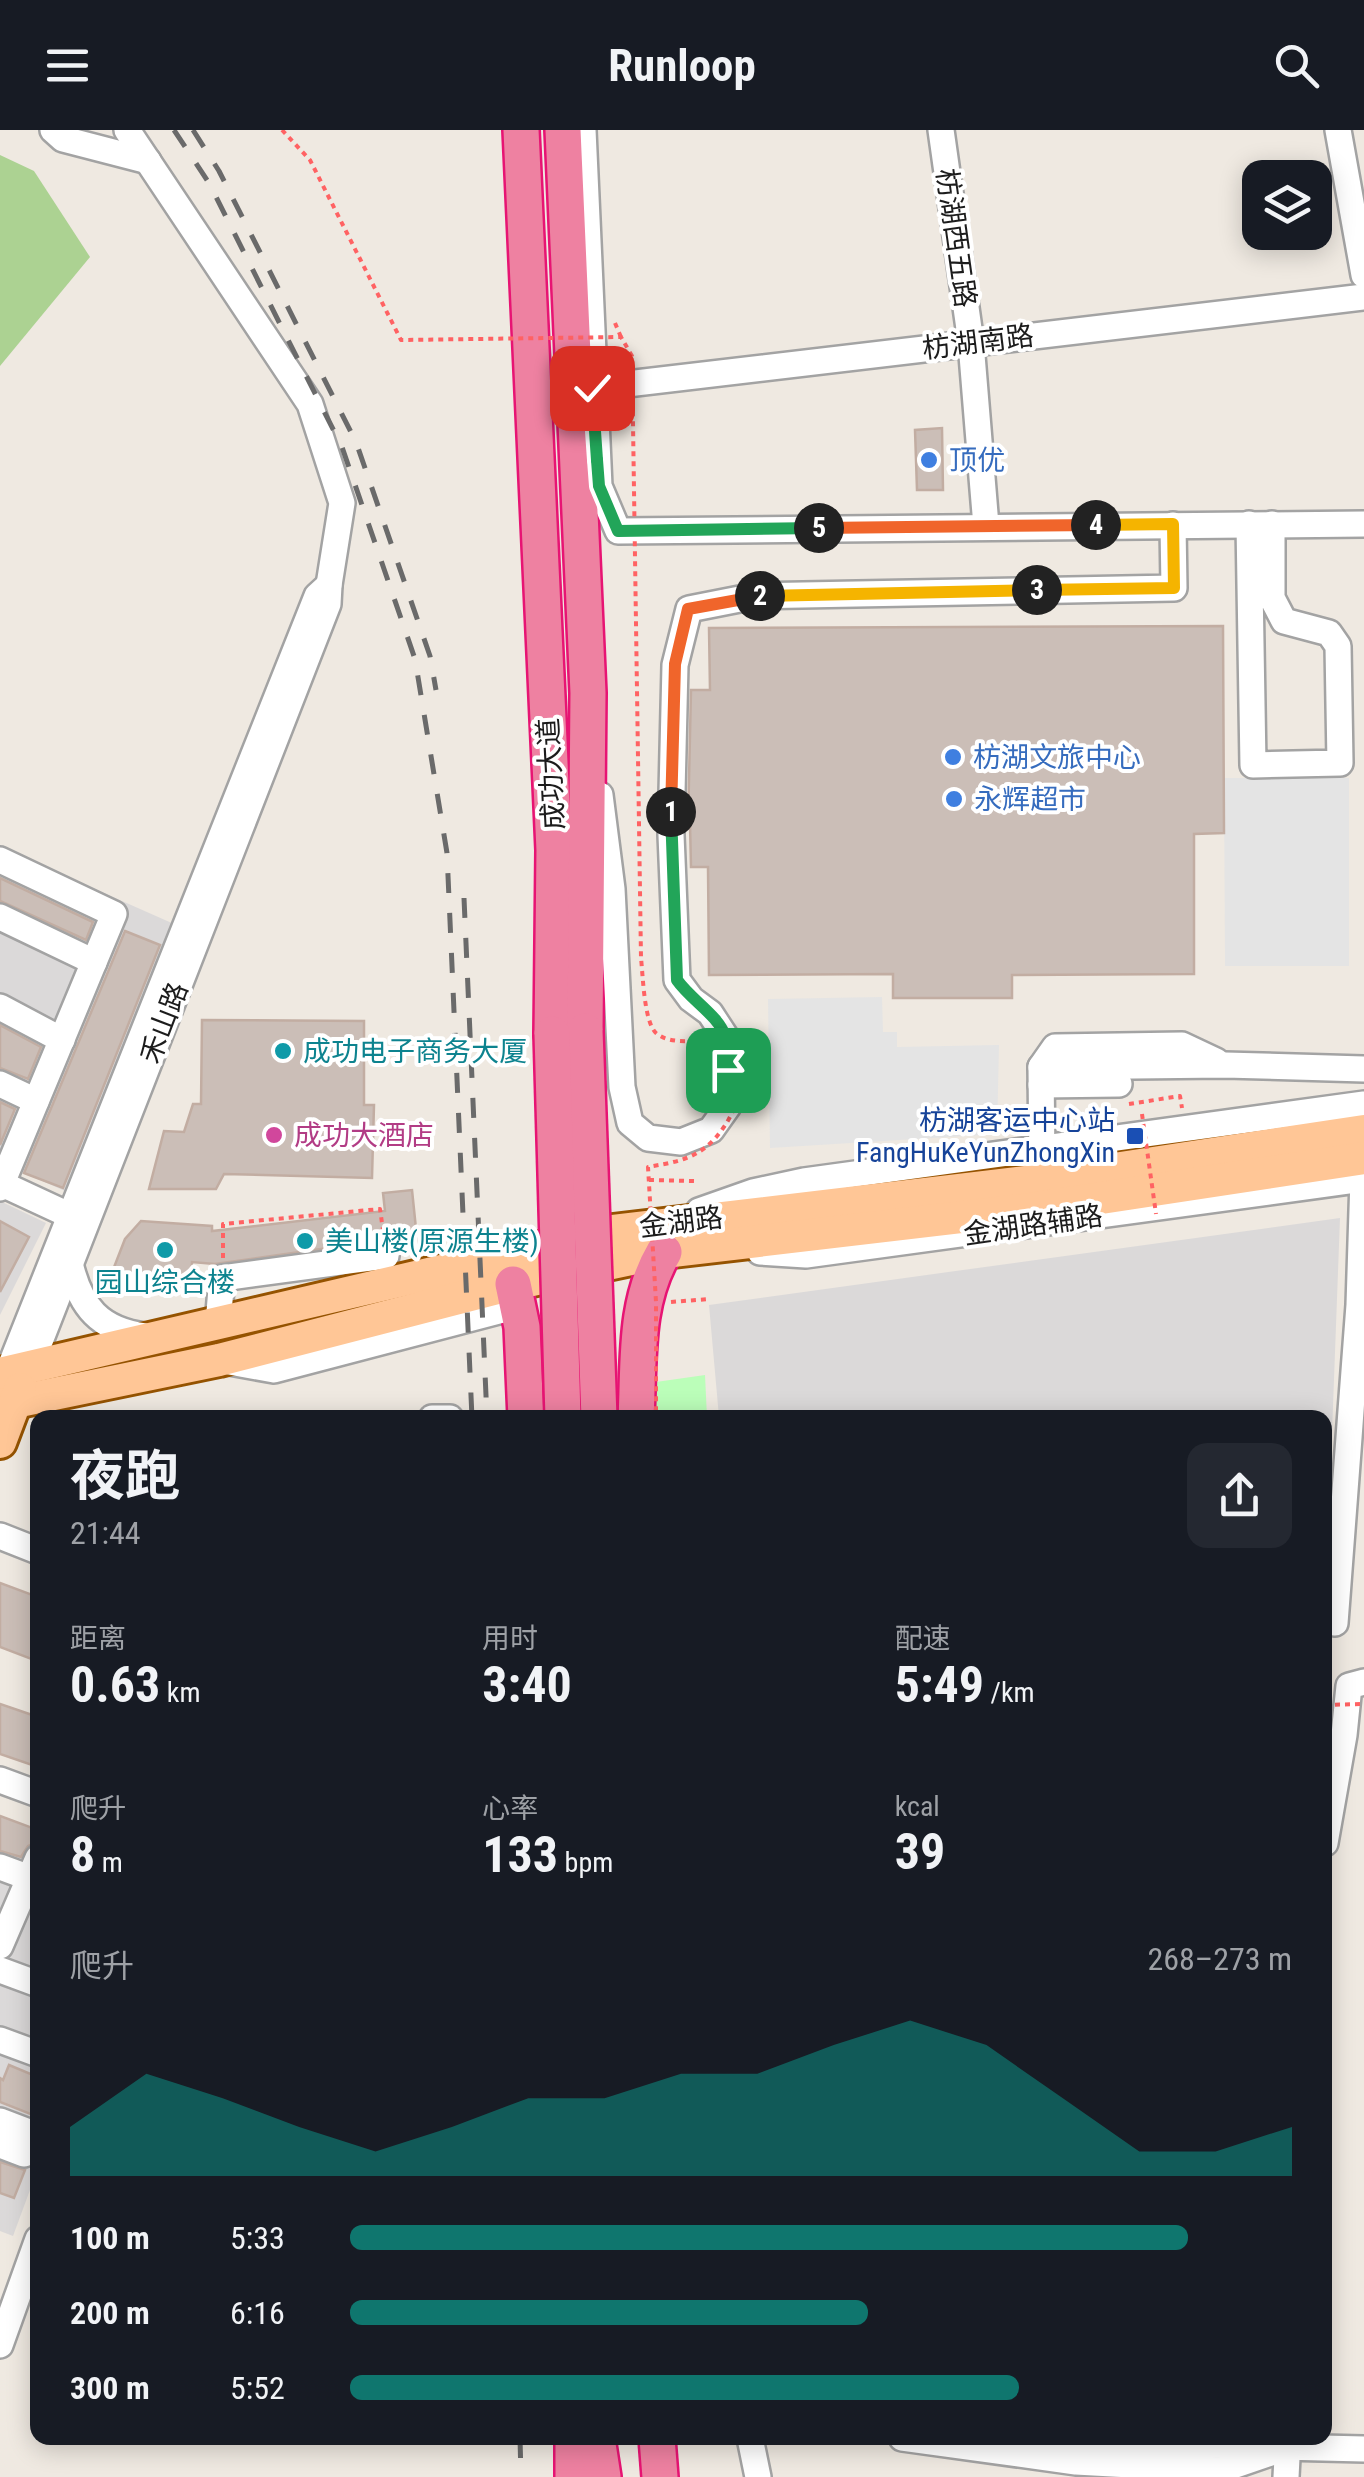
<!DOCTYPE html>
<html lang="zh">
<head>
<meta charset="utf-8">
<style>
	body { margin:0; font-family:"Roboto Condensed","Noto Sans SC",sans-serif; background:#242831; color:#f1f3f6; height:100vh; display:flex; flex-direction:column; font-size:38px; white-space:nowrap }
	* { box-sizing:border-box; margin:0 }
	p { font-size:32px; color:#9ea1a6 }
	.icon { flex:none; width:55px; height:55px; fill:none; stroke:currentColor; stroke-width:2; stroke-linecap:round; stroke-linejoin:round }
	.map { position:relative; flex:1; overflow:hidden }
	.panel { position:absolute; left:30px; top:1280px; width:1302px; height:1035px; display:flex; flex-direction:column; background:#171b24; border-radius:20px; box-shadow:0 5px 25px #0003 }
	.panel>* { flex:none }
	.buttons { position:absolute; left:1242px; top:30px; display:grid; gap:20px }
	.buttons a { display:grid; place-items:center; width:90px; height:90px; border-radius:20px; background:#171b24; box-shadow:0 5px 25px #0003; font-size:50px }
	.pin { position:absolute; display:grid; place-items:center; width:85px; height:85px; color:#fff; margin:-42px; border-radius:20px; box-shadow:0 5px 15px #0006 }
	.km { position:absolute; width:50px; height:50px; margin:-25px; border-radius:50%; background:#222; color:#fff; font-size:28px; line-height:50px; text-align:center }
	.round { display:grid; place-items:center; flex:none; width:105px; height:105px; border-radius:20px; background:#242831 }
	.overview { display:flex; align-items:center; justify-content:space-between; height:170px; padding:0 40px }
	h1 { font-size:55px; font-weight:700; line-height:75px }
	.figures { display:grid; grid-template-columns:repeat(3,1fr); gap:15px; height:170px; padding:10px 40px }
	.figures div { display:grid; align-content:center }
	.figures b { font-size:50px; font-weight:700 }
	.figures small { font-size:28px; font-weight:400 }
	.figures p { font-size:28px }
	.chart { height:280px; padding:20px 40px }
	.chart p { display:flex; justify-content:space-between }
	.chart svg { width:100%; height:180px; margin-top:10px; fill:#0f766e; opacity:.7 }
	ul { padding:0 40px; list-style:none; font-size:32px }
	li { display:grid; grid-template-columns:160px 120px 1fr; align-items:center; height:75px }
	li i { height:25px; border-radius:12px; background:#0f766e }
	header { display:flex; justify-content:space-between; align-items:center; height:130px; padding:0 40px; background:#171b24; font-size:45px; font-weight:700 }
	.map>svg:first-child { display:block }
	.residential { fill:#dbd9d9 }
	.forest { fill:#acd292 }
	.park { fill:#bbfeb9 }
	.parking { fill:#e4e4e4 }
	.building { fill:#cbbeb7; stroke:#c2ada2; stroke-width:2.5 }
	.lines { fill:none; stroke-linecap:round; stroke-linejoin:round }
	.minor-casing { stroke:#a3a3a3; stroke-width:30 }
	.major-casing { stroke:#955300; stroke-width:38 }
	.highway-casing { stroke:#e71473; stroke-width:40 }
	.path { stroke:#ff6263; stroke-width:4; stroke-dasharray:5 5; stroke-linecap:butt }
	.minor { stroke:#fff; stroke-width:25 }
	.major { stroke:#ffc696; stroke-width:32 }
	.highway { stroke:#ee81a1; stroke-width:35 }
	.rail { stroke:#6a6a6a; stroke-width:5; stroke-dasharray:20 20; stroke-linecap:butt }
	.highway-bridge-casing { stroke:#e71473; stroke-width:40; stroke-linecap:butt }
	.path-bridge { stroke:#ff6263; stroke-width:4; stroke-dasharray:5 5; stroke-linecap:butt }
	.highway-bridge { stroke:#ee81a1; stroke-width:35 }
	.split-1-casing { stroke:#fff; stroke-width:20 }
	.split-2-casing { stroke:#fff; stroke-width:20 }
	.split-3-casing { stroke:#fff; stroke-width:20 }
	.split-4-casing { stroke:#fff; stroke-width:20 }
	.split-5-casing { stroke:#fff; stroke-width:20 }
	.split-6-casing { stroke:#fff; stroke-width:20 }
	.split-7-casing { stroke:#fff; stroke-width:20 }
	.split-1 { stroke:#22a559; stroke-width:12 }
	.split-2 { stroke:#f0652b; stroke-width:12 }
	.split-3 { stroke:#f5b400; stroke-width:12 }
	.split-4 { stroke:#f5b400; stroke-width:12 }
	.split-5 { stroke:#f0652b; stroke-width:12 }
	.split-6 { stroke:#22a559; stroke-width:12 }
	.split-7 { stroke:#22a559; stroke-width:12 }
	.shop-dot { fill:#3f7fe0; stroke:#fff; stroke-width:4 }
	.culture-dot { fill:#0f9aa8; stroke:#fff; stroke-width:4 }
	.hotel-dot { fill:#d1479c; stroke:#fff; stroke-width:4 }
	.transit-dot { fill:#1a4fb4; stroke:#fff; stroke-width:4 }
	.labels { text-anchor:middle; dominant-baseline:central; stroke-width:8; stroke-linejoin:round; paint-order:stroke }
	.street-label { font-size:28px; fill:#1c1c1c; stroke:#fff }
	.shop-label { font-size:28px; fill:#366cbe; stroke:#fff; text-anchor:start }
	.culture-label { font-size:28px; fill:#0d838f; stroke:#fff; text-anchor:start }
	.transit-label { font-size:28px; fill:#164399; stroke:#fff; text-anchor:end }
	.hotel-label { font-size:28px; fill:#b23c85; stroke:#fff; text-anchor:start }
</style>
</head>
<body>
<header><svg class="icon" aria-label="menu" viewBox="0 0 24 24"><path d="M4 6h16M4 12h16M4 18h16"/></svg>Runloop<svg class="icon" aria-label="search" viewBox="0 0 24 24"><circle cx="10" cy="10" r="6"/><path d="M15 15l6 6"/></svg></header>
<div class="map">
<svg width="1364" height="2347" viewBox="0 0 1364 2347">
	<rect width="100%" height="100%" fill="#efe9e1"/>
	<g class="residential">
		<path d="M 0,717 L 174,794 L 67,1062 L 0,1032 Z"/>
		<path d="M 0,1071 L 46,1093 L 0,1185 Z"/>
		<path d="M 1340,1088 L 1325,1491 L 1325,1288 L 719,1287 L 709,1175 Z"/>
		<path d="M 0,1686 L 38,1700 L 37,2041 L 13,2106 L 0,2101 Z"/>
	</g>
	<path class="forest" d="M 0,25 L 34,41 L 90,127 L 0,236 Z"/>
	<path class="park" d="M 705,1245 L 707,1287 L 650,1287 L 649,1253 Z"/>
	<g class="parking">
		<path d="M 1224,648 L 1349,648 L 1349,836 L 1225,836 Z"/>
		<path d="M 882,867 L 883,902 L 897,902 L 897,917 L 999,915 L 997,1004 L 770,1018 L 768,869 Z"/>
	</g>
	<g class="building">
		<path d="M 942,298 L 943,360 L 917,360 L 915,300 Z"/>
		<path d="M 1223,496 L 1224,703 L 1194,704 L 1194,844 L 1012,845 L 1012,868 L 893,868 L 893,844 L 709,845 L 708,737 L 691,737 L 690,694 L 688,694 L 691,560 L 710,560 L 709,498 Z"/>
		<path d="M 0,748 L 93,792 L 86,810 L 0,771 Z"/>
		<path d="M 125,801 L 160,815 L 63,1058 L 24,1043 Z"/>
		<path d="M 202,890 L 364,891 L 364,975 L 374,975 L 372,1048 L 224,1044 L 216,1059 L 149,1059 L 164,1001 L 184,1002 L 193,974 L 201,974 Z"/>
		<path d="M 0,895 L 41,917 L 28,949 L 0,938 Z"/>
		<path d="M 0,972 L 15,979 L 0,1015 Z"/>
		<path d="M 412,1060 L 418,1118 L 401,1121 L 393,1111 L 384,1110 L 215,1134 L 192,1132 L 191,1147 L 160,1143 L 154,1157 L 111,1145 L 125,1109 L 141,1091 L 212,1096 L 212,1101 L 385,1081 L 383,1063 Z"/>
		<path d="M 0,1091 L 29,1107 L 0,1162 Z"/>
		<path d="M 0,1453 L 38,1467 L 38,1520 L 34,1530 L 0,1517 Z"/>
		<path d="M 0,1574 L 38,1587 L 38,1637 L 0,1624 Z"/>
		<path d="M 0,1686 L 38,1700 L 38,1712 L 28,1716 L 21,1727 L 0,1721 Z"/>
		<path d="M 9,1935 L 38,1947 L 38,1987 L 0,1972 L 0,1948 L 3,1950 Z"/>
		<path d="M 0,2032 L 25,2040 L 14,2068 L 0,2063 Z"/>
	</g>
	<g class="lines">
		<defs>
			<g id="minor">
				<path d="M 53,0 L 63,9 L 148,31"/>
				<path d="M 127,0 L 310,274 L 342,373 L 329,455"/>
				<path d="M 583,0 L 599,356 L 618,401 L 1364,394"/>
				<path d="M 941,0 L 971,213 L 986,396"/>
				<path d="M 1338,0 L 1364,145"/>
				<path d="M 593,258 L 1364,167"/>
				<path d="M 1249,394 L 1253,635 L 1340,633 L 1338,516 L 1329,503 L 1284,491 L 1272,468 L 1272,394"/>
				<path d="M 600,665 L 612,759 L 622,957 L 630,993 L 648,1008 L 681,1012 L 711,1000 L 728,976 L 728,940 L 725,906 L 710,883 L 691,869 L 677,850 L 671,705 L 675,535 L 689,479 L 755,466 L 1174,458 L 1173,395"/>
				<path d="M 0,730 L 114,784 L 0,1058"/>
				<path d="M 0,787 L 94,832"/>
				<path d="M 0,877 L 62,910"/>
				<path d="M 1041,937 L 1225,935 L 1364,939"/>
				<path d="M 0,954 L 36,971"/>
				<path d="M 1041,955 L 1119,954"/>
				<path d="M 1042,1033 L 1041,937 L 1055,917 L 1182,915 L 1216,931"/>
				<path d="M 0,1053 L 71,1086"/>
				<path d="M 699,1081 L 753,1062 L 804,1051 L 1364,974"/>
				<path d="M 760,1122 L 806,1125 L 1364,1049"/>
				<path d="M 70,1133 C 80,1177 100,1200 145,1206"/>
				<path d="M 218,1193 L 222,1148 L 386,1126"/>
				<path d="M 224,1231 L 274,1240 L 518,1176"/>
				<path d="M 8,1242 L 317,466 L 329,455 L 328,474 L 30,1237"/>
				<path d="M 432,1288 L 450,1288"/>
				<path d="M 0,1406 L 38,1421"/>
				<path d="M 1335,1493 L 1359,1175 L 1363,1049"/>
				<path d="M 0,1650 L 38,1664"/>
				<path d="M 1325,1713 L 1344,1605 L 1349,1556 L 1364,1552"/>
				<path d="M 0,1737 L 38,1751"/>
				<path d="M 0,1816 L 38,1728"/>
				<path d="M 0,1840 L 38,1854"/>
				<path d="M 0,1910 L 38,1924"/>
				<path d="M 0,1991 L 34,2004"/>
				<path d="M 0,2015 L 24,2024"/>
				<path d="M 0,2215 L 38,2109"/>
				<path d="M 750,2308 L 758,2347"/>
				<path d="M 902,2308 L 1076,2332 L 1221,2340 L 1288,2317 L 1256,2308"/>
				<path d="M 1055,2308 L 1162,2314 L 1364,2319"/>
				<path d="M 1286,2347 L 1288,2308"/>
			</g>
			<g id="major">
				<path d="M 0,1244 L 613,1101 L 1042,1050 L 1364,1001"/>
				<path d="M 0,1275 L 219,1230 L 513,1154 L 664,1122 L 1022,1080 L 1364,1028"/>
				<path d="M 0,1312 L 20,1259"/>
			</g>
			<g id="highway">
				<path d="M 521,0 L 554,720 L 552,904"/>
				<path d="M 563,0 L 588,563 L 585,901"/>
				<path d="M 513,1154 L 522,1197 L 526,1288"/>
				<path d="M 636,1288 C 639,1231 634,1172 664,1122"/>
				<path d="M 573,2308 L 573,2347"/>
				<path d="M 597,2308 L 603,2347"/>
				<path d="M 657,2308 L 660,2347"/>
			</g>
		</defs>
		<use href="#minor" class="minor-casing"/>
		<use href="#major" class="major-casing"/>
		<use href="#highway" class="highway-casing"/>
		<g class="path">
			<path d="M 615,193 L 621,207"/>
			<path d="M 1129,974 L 1180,966 L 1182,978"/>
			<path d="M 649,1050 L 694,1051"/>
			<path d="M 223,1128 L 223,1094 L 380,1079 L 384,1107"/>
			<path d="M 671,1172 L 709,1169"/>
		</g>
		<use href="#minor" class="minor"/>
		<use href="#major" class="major"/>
		<use href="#highway" class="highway"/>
		<g class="rail">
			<path d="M 174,0 L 209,53 L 342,317 L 415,529 L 447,723 L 472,1288"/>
			<path d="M 193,0 L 219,41 L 356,312 L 430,526 L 436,560"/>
			<path d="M 464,768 L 487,1288"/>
			<path d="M 520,2308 L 521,2347"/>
		</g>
		<defs>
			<g id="highway-bridge">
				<path d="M 585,901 L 599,1288"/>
				<path d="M 552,904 L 563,1288"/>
			</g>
		</defs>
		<use href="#highway-bridge" class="highway-bridge-casing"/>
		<g class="path-bridge">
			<path d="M 282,0 L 310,30 L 401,210 L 621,207 L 632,226 L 641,828 C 643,846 644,892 656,903 C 673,917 697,907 716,915 C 761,936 734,994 706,1017 C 688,1031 669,1033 648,1037 L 656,1172 L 656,1288"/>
			<path d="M 1142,984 L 1156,1084"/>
			<path d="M 1325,1575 L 1364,1574"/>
		</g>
		<use href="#highway-bridge" class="highway-bridge"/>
	</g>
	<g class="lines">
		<defs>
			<path id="split-1" d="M 671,682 L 677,850 C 691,870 718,885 725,906 C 728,916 727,929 728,940"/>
			<path id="split-2" d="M 671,682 L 675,534 L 688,479 L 760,466"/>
			<path id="split-3" d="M 760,466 L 1037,460"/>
			<path id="split-4" d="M 1037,460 L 1174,458 L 1173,394 L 1096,395"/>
			<path id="split-5" d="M 819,398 L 1096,395"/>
			<path id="split-6" d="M 597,330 L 599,356 L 618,401 L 819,398"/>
			<path id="split-7" d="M 592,258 L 597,330"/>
		</defs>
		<use href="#split-1" class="split-1-casing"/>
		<use href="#split-2" class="split-2-casing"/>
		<use href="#split-3" class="split-3-casing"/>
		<use href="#split-4" class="split-4-casing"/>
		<use href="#split-5" class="split-5-casing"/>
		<use href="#split-6" class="split-6-casing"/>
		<use href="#split-7" class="split-7-casing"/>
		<use href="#split-1" class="split-1"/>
		<use href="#split-2" class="split-2"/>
		<use href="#split-3" class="split-3"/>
		<use href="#split-4" class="split-4"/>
		<use href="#split-5" class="split-5"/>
		<use href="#split-6" class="split-6"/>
		<use href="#split-7" class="split-7"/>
	</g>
	<g class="shop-dot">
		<circle cx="929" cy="330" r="10"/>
		<circle cx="953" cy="627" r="10"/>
		<circle cx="954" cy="669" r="10"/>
	</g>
	<g class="culture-dot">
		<circle cx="283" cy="921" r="10"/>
		<circle cx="305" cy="1111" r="10"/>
		<circle cx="165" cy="1120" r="10"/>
	</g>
	<circle class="hotel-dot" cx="274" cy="1005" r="10"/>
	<rect class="transit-dot" x="1125" y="996" width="20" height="20" rx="5"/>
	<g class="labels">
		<g class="street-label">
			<text transform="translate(956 108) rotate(82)">枋湖西五路</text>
			<text transform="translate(978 212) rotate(-7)">枋湖南路</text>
			<text transform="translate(551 644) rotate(-93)">成功大道</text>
			<text transform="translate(164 893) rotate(-69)">禾山路</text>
			<text transform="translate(681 1092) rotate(-7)">金湖路</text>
			<text transform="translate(1033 1095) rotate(-8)">金湖路辅路</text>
		</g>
		<g class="shop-label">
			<text x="949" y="330">顶优</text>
			<text x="973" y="627">枋湖文旅中心</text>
			<text x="974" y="669">永辉超市</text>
		</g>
		<g class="culture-label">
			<text x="303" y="921">成功电子商务大厦</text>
			<text x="325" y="1111">美山楼(原源生楼)</text>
			<text x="165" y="1152" text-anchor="middle">园山综合楼</text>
		</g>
		<g class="transit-label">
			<text x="1115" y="990">枋湖客运中心站<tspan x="1115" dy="32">FangHuKeYunZhongXin</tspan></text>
		</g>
		<g class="hotel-label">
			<text x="294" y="1005">成功大酒店</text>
		</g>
	</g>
</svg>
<div class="buttons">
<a><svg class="icon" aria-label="layers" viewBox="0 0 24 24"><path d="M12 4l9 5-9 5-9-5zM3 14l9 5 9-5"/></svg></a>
</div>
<div class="pin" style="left:728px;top:940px;background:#1e9e55"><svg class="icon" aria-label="arrive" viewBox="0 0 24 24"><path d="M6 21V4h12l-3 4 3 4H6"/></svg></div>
<div class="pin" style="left:592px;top:258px;background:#d93025"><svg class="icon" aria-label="check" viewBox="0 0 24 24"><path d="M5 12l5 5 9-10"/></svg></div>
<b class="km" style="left:671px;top:682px">1</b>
<b class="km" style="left:760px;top:466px">2</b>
<b class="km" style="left:1037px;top:460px">3</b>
<b class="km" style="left:1096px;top:395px">4</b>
<b class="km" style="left:819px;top:398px">5</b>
<section class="panel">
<div class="overview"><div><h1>夜跑</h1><p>21:44</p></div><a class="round"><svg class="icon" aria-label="share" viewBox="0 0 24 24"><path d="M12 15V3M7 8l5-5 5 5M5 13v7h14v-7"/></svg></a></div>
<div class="figures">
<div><p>距离</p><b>0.63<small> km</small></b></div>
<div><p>用时</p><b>3:40</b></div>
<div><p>配速</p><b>5:49<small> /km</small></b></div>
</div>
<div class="figures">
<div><p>爬升</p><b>8<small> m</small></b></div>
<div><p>心率</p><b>133<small> bpm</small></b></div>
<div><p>kcal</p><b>39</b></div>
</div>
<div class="chart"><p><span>爬升</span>268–273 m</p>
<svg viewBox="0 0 160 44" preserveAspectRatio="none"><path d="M0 44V32L10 19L20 25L30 32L40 38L50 32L60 25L70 25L80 19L90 19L100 12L110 6L120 12L130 25L140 38L150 38L160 32V44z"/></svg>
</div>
<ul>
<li><b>100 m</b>5:33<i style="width:89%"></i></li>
<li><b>200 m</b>6:16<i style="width:55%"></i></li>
<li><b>300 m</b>5:52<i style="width:71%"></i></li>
</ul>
</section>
</div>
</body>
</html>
